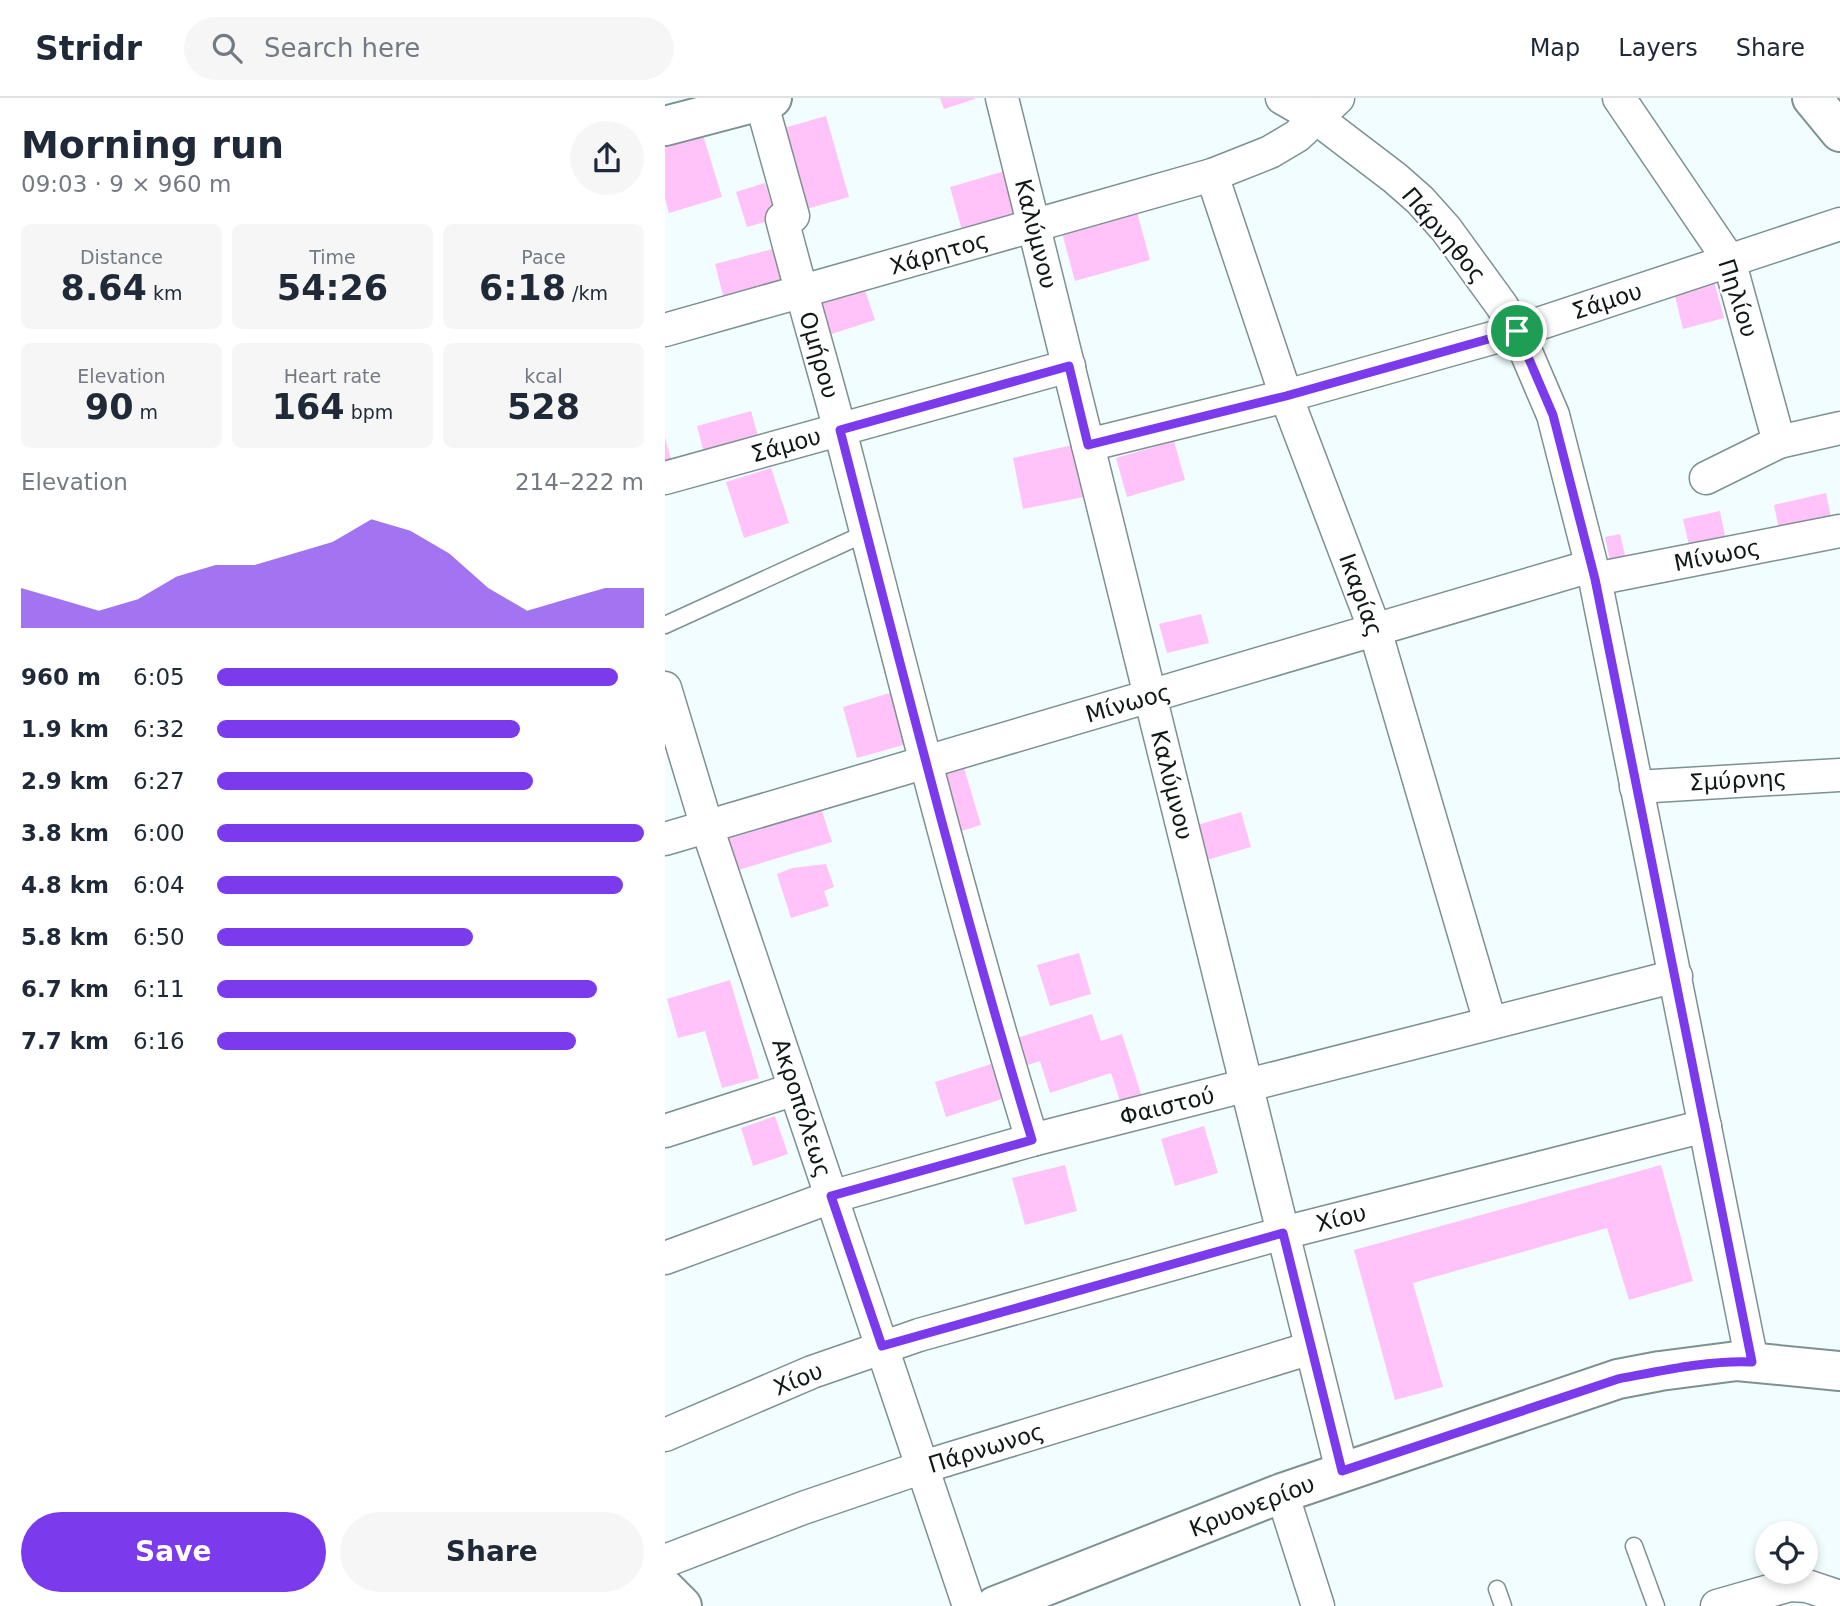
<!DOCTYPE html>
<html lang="en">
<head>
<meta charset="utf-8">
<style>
	body { margin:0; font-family:"DejaVu Sans",sans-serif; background:#f6f6f7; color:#1f2937; height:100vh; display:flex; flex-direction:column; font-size:26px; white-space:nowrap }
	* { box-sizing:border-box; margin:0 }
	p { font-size:23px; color:#747a83 }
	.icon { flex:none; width:38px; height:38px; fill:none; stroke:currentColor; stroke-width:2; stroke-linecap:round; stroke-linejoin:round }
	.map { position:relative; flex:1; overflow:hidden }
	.drawer { display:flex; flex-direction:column; background:#fff; width:665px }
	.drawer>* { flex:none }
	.controls { position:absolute; left:1090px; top:1423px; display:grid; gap:14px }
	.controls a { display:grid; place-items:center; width:63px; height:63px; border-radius:50%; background:#fff; box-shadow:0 4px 10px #0003; font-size:35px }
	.pin { position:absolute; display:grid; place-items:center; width:60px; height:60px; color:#fff; margin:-30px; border:4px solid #fff; border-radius:50%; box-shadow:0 2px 7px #0007 }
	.round { display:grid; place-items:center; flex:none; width:74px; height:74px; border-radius:37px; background:#f6f6f7 }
	.overview { display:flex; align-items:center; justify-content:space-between; height:119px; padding:0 21px }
	h1 { font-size:38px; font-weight:600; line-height:52px }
	.metrics { display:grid; grid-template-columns:repeat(3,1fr); gap:10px; height:119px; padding:7px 21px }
	.metrics div { display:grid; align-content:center; border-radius:10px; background:#f6f6f7; text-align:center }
	.metrics b { font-size:35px; font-weight:600 }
	.metrics small { font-size:19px; font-weight:400 }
	.metrics p { font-size:19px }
	.chart { height:196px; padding:14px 21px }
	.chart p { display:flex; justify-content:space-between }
	.chart svg { width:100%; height:126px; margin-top:7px; fill:#7c3aed; opacity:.7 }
	.button { display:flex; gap:14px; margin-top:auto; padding:14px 21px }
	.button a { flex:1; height:80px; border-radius:42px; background:#7c3aed; color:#fff; font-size:28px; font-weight:600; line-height:80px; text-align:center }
	.button a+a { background:#f6f6f7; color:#1f2937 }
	ul { padding:0 21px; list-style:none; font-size:23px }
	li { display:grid; grid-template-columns:112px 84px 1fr; align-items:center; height:52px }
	li i { height:18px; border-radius:9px; background:#7c3aed }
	header { display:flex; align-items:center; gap:42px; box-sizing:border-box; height:98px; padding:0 35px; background:#fff; border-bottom:2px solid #e0e1e3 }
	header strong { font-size:33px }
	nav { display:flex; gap:38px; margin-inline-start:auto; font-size:24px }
	.search { width:490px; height:63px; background:#f6f6f7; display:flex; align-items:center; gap:18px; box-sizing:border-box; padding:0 24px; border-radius:38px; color:#747a83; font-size:26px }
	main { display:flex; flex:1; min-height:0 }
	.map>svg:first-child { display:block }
	.building { fill:#ffc3f9 }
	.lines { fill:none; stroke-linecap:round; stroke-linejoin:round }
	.lane-casing { stroke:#7e9091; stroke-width:19 }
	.street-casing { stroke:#7e9091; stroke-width:35 }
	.secondary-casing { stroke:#7e9091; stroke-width:42 }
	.lane { stroke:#fff; stroke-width:16 }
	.street { stroke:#fff; stroke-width:32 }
	.secondary { stroke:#fff; stroke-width:38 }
	.route-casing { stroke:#fff; stroke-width:14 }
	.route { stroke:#7c3aed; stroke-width:9 }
	.labels { text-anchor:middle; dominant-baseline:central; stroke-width:5; stroke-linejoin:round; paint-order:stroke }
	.street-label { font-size:23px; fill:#111818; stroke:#fff }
</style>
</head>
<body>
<header>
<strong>Stridr</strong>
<div class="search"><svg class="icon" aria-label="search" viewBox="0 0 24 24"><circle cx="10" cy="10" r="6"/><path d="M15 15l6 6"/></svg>Search here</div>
<nav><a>Map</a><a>Layers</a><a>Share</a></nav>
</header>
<main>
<section class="drawer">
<div class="overview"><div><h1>Morning run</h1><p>09:03 · 9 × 960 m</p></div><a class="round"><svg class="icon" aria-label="share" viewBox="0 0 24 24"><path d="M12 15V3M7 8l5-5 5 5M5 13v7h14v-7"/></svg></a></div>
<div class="metrics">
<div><p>Distance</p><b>8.64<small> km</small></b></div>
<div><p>Time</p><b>54:26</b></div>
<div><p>Pace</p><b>6:18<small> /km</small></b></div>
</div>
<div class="metrics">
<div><p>Elevation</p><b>90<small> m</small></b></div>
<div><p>Heart rate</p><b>164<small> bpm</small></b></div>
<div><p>kcal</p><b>528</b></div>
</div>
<div class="chart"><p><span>Elevation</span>214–222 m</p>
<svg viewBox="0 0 160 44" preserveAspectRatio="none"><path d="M0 44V30L10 34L20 38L30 34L40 26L50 22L60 22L70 18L80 14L90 6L100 10L110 18L120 30L130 38L140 34L150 30L160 30V44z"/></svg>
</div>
<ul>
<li><b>960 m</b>6:05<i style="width:94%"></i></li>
<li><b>1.9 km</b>6:32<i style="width:71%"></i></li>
<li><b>2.9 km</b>6:27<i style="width:74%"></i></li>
<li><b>3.8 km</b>6:00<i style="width:100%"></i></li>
<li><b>4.8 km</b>6:04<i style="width:95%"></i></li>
<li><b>5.8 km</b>6:50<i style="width:60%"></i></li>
<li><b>6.7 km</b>6:11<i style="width:89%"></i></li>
<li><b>7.7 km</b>6:16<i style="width:84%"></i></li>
</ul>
<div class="button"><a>Save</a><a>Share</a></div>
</section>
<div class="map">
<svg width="1175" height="1508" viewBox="0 0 1175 1508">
	<rect width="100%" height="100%" fill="#f1fdfe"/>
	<g class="building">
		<path d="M 275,0 L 310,0 L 310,1 L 279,11 Z"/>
		<path d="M 161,18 L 184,99 L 131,114 L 108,33 Z"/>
		<path d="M 38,37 L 57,99 L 4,115 L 0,100 L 0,49 Z"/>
		<path d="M 343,72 L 357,119 L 298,136 L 285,89 Z"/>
		<path d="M 100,85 L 111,121 L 82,129 L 71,94 Z"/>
		<path d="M 472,114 L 485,162 L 410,183 L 397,135 Z"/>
		<path d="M 111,150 L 123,193 L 61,209 L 50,166 Z"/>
		<path d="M 1046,172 L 1059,220 L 1018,231 L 1007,186 Z"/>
		<path d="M 199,189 L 210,222 L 157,239 L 147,206 Z"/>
		<path d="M 86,313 L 96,348 L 41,363 L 32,328 Z"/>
		<path d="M 0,339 L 9,372 L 0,374 Z"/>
		<path d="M 509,343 L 520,382 L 462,399 L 451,360 Z"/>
		<path d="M 408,347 L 419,399 L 358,411 L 348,360 Z"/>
		<path d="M 106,370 L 124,425 L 79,440 L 61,384 Z"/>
		<path d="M 1161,395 L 1167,424 L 1115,436 L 1109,407 Z"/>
		<path d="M 1055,413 L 1062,448 L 1026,456 L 1018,421 Z"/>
		<path d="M 955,436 L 963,470 L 947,473 L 940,439 Z"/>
		<path d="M 536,516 L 544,545 L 502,555 L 494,526 Z"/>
		<path d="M 228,594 L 242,646 L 192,660 L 178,609 Z"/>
		<path d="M 299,670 L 316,727 L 290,735 L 273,678 Z"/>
		<path d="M 155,707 L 167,744 L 73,772 L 62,736 Z"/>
		<path d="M 576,714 L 586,749 L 542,762 L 532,727 Z"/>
		<path d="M 161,766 L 169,789 L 159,793 L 164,808 L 126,820 L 112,776 L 127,770 Z"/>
		<path d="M 414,855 L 426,896 L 385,908 L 372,867 Z"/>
		<path d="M 65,882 L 94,980 L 57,990 L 40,933 L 13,940 L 2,901 Z"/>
		<path d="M 427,916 L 436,943 L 457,936 L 477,999 L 456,1006 L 446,975 L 385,995 L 375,963 L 351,971 L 342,943 Z"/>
		<path d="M 326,966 L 337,1001 L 281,1019 L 270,984 Z"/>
		<path d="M 110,1018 L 123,1056 L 88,1068 L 76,1030 Z"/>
		<path d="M 539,1028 L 553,1075 L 510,1088 L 496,1041 Z"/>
		<path d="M 400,1067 L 412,1113 L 360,1127 L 347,1080 Z"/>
		<path d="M 996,1067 L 1028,1183 L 964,1202 L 942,1130 L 748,1185 L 778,1289 L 730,1302 L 689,1152 Z"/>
	</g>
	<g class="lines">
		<defs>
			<g id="lane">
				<path d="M 0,527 L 201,435"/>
				<path d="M 969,1448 L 991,1508"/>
				<path d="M 832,1491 L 838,1508"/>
			</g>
			<g id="street">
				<path d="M 337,0 L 677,1373"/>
				<path d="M 617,0 L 650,19 L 730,80 L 755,102 L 781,131 L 837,208 L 852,233 L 888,317 L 930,481 L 1087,1264"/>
				<path d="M 954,0 L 1064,162 L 1114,344"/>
				<path d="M 96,3 L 128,118"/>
				<path d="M 547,77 L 621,298 L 710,532 L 825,924"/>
				<path d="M 117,121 C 138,203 163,284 184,367 C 242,593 299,819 367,1042"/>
				<path d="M 0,232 L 547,77 L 605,54 L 632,38 L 673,0"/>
				<path d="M 423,347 L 621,298 L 852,233 L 1175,126"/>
				<path d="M 0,380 L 404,268"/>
				<path d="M 1041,380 L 1114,344 L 1175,330"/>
				<path d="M 930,481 L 1175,433"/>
				<path d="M 0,590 L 42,729 L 304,1508"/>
				<path d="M 971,689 L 1175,677"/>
				<path d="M 0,741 L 926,468"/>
				<path d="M 0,1033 L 130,991"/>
				<path d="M 0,1160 L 166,1099 L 367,1042 L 1011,878"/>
				<path d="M 0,1337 L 147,1274 L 254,1237 L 618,1135 L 1040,1028"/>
				<path d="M 617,1395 L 653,1508"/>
				<path d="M 0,1463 L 138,1410 L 258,1369 L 646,1250"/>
				<path d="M 1052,1508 L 1125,1487 L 1142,1488 L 1175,1499"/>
			</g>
			<g id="secondary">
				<path d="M 1147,0 L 1175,34"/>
				<path d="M 0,28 L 107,0"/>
				<path d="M 0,1491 L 17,1508"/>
				<path d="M 330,1508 L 617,1395 L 953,1281 L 995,1273 L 1072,1263 L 1175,1273"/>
			</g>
		</defs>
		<use href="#lane" class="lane-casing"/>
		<use href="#street" class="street-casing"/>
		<use href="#secondary" class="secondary-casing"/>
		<use href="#lane" class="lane"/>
		<use href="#street" class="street"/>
		<use href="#secondary" class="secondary"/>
	</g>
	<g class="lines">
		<defs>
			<path id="route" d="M 852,233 L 888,317 L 930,481 L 1087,1264 C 1043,1262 996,1273 953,1281 L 677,1373 L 618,1135 L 217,1248 L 166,1098 L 367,1042 C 296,807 236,569 175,332 L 404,268 L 423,347 L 621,298 Z"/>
		</defs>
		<use href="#route" class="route-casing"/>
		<use href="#route" class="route"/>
	</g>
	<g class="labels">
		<g class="street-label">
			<text transform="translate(371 136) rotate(76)">Καλύμνου</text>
			<text transform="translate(779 137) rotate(50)">Πάρνηθος</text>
			<text transform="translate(274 155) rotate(-16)">Χάρητος</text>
			<text transform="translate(1073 200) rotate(72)">Πηλίου</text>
			<text transform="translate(942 203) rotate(-18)">Σάμου</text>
			<text transform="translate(154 257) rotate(74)">Ομήρου</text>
			<text transform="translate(121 347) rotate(-16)">Σάμου</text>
			<text transform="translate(1052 457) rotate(-11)">Μίνωος</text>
			<text transform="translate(696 497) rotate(70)">Ικαρίας</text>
			<text transform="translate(463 605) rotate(-16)">Μίνωος</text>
			<text transform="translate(1073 682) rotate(-3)">Σμύρνης</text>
			<text transform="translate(507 687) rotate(76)">Καλύμνου</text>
			<text transform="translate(502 1008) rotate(-14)">Φαιστού</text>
			<text transform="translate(137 1010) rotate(72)">Ακροπόλεως</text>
			<text transform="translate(676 1120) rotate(-14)">Χίου</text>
			<text transform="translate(133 1281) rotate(-22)">Χίου</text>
			<text transform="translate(321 1350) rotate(-17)">Πάρνωνος</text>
			<text transform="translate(587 1408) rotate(-21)">Κρυονερίου</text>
		</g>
	</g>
</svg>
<div class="controls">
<a><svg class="icon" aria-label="locate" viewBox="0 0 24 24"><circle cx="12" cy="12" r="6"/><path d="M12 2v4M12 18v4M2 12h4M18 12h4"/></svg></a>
</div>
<div class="pin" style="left:852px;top:233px;background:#1e9e55"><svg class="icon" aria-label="arrive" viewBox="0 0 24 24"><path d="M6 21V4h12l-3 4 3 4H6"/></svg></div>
</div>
</main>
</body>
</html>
